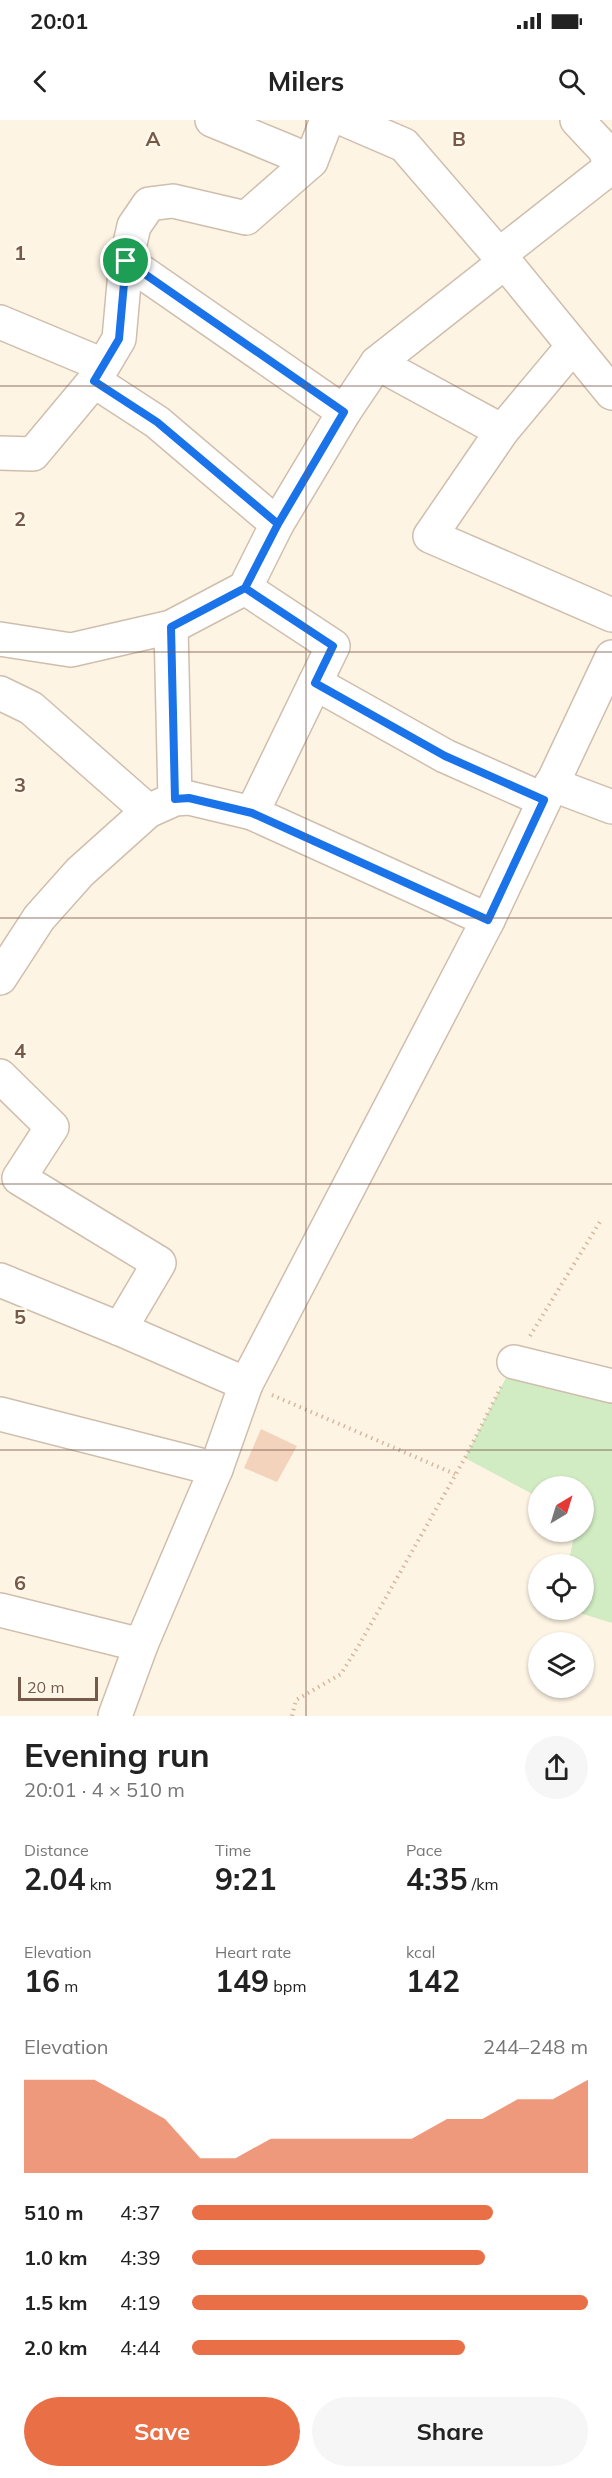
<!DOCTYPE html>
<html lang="en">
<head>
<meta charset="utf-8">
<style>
	body { margin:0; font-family:Mulish,sans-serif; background:#f6f6f6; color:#222; height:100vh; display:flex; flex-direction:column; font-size:22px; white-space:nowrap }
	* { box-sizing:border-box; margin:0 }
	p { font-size:20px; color:#767676 }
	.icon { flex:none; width:33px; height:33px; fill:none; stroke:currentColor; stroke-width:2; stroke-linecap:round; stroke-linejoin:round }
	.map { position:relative; height:1596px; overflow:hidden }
	.sheet { display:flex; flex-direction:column; background:#fff; flex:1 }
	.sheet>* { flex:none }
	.needle { width:39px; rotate:38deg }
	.fabs { position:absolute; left:528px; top:1356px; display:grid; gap:12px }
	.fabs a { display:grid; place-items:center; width:66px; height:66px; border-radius:50%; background:#fff; box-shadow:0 2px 4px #0004; font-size:30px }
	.scale { position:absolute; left:18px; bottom:15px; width:80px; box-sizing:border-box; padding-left:6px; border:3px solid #765a49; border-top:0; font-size:16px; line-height:21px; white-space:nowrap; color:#765a49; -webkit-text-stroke:4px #fff8eb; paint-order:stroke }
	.pin { position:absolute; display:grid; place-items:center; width:51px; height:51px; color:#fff; margin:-26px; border:3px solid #fff; border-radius:50%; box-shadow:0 2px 6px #0007 }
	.round { display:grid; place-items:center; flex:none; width:63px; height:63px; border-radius:32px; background:#f6f6f6 }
	.summary { display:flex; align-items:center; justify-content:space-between; height:102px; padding:0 24px }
	h1 { font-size:33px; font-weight:700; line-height:45px }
	.metrics { display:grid; grid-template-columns:repeat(3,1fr); gap:9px; height:102px; padding:6px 24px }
	.metrics div { display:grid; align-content:center }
	.metrics b { font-size:30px; font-weight:700 }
	.metrics small { font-size:16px; font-weight:400 }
	.metrics p { font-size:16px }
	.chart { height:168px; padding:12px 24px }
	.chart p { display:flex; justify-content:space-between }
	.chart svg { width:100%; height:108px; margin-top:6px; fill:#e96f46; opacity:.7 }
	.button { display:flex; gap:12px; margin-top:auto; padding:12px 24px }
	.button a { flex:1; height:69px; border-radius:36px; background:#e96f46; color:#fff; font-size:24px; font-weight:700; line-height:69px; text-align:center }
	.button a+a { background:#f6f6f6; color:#222 }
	ul { padding:0 24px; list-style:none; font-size:20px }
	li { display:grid; grid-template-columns:96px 72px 1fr; align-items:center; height:45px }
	li i { height:15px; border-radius:8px; background:#e96f46 }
	.status { display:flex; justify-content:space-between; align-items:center; height:42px; padding:0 30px; background:#fff; direction:ltr }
	.status svg { height:16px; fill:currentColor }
	header { display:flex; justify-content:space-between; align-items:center; height:78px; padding:0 24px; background:#fff; font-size:27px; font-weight:700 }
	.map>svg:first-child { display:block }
	.green { fill:#d1ebc2 }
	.building { fill:#f3d3bb }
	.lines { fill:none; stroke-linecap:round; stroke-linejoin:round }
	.minor-casing { stroke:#d0bead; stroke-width:36 }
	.path { stroke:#d8b69e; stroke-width:4; stroke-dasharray:1.5 4.5; stroke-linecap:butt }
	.minor { stroke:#fff; stroke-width:33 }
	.route-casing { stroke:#fff; stroke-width:12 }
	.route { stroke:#1a73e8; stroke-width:8 }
	.grid { fill:none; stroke:#765a49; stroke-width:1.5; stroke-opacity:0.55 }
	.grid-label { font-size:20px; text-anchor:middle; font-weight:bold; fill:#765a49; stroke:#fff8eb; stroke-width:5; stroke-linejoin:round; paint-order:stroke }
</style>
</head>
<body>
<div class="status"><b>20:01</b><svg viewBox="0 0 49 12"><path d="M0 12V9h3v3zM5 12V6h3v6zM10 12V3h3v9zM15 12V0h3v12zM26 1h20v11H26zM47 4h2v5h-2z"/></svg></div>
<header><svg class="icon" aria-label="back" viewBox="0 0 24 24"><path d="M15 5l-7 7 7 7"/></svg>Milers<svg class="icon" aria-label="search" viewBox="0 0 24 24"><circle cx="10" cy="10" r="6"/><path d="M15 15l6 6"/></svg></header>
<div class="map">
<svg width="612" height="1596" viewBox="0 0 612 1596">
	<rect width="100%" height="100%" fill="#fdf4e4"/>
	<path class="green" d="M 514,1242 L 612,1266 L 612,1503 L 570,1490 L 584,1490 L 584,1444 L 568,1444 L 575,1412 L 584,1412 L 584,1366 L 538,1366 L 538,1377 L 465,1338 Z"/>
	<path class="building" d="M 261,1309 L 297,1326 L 277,1362 L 244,1348 Z"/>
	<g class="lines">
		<defs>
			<g id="minor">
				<path d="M 212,0 L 311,41"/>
				<path d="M 346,0 L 404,25 L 505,142 L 612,273"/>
				<path d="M 499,135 L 611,47 L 605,30 L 577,0"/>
				<path d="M 126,141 L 344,292 L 377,243 L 505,142"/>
				<path d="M 0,202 L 103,245"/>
				<path d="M 573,226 L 502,311 L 430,416 L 612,495"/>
				<path d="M 377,243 L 502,311"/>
				<path d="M 0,333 L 33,334 L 94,261 L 119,219 L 126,141 L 134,106 L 149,84 L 173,81 L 246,98 L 311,41 L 327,0"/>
				<path d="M 277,404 L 344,292"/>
				<path d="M 245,468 L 333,526 L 252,693"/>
				<path d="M 171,507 L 175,679"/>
				<path d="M 0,519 L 71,530 L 171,507 L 245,468 L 277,404 L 157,302 L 94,261"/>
				<path d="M 315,563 L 445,636 L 544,680"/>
				<path d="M 0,573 L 31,588 L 148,691 L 80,752 L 39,798 L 0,858"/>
				<path d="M 551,664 L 612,687"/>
				<path d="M 148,691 L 175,679 L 189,678 L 252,693 L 488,800"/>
				<path d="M 0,956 L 52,1007 L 19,1058 L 159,1143 L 120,1209"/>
				<path d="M 0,1160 L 120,1209 L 246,1264"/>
				<path d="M 514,1242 L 612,1266"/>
				<path d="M 0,1294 L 216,1349"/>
				<path d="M 0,1490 L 141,1525"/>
				<path d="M 115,1596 L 141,1525 L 216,1349 L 246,1264 L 488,800 L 612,537"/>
			</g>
		</defs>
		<use href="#minor" class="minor-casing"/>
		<g class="path">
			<path d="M 530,1216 L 601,1100"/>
			<path d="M 272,1275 L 455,1354"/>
			<path d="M 292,1596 L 296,1580 L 341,1554 L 359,1525 L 465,1338 L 501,1267"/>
		</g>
		<use href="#minor" class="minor"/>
	</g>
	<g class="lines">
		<defs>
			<path id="route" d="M 126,141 L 119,219 L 94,261 L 157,302 L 278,404 L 245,468 L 333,526 L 315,563 L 445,636 L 544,680 L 488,800 L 252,693 L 189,678 L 175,679 L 171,507 L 245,468 L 278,404 L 344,292 L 126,141"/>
		</defs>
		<use href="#route" class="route-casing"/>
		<use href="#route" class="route"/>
	</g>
	<path class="grid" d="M 306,0 L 306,1596M 0,266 L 612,266M 0,532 L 612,532M 0,798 L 612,798M 0,1064 L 612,1064M 0,1330 L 612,1330"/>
	<g class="grid-label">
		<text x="153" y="26">A</text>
		<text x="459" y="26">B</text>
		<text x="20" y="140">1</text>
		<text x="20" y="406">2</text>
		<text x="20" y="672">3</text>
		<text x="20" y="938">4</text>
		<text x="20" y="1204">5</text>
		<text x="20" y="1470">6</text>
	</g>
</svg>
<div class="fabs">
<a><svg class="needle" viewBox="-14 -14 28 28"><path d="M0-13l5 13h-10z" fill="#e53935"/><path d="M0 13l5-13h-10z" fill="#767676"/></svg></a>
<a><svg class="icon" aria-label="locate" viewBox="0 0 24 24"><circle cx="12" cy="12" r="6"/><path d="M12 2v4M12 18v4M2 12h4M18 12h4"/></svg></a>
<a><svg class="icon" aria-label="layers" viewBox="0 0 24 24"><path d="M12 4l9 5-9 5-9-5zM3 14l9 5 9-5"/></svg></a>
</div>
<div class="scale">20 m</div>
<div class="pin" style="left:126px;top:141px;background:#1e9e55"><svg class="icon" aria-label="arrive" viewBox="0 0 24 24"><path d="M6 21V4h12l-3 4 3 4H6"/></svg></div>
</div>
<section class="sheet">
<div class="summary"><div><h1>Evening run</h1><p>20:01 · 4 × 510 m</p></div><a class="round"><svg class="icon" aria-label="share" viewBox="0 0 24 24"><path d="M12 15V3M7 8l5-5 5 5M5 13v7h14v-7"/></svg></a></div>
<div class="metrics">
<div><p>Distance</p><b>2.04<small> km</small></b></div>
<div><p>Time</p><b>9:21</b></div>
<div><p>Pace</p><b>4:35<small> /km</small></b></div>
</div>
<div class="metrics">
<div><p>Elevation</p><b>16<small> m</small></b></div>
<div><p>Heart rate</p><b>149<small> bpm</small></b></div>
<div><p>kcal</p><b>142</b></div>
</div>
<div class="chart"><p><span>Elevation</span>244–248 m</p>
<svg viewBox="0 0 160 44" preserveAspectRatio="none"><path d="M0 44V6L10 6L20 6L30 14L40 22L50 38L60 38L70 30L80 30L90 30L100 30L110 30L120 22L130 22L140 14L150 14L160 6V44z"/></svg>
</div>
<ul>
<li><b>510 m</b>4:37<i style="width:76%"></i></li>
<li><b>1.0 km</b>4:39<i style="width:74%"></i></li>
<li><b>1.5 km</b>4:19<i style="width:100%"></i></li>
<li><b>2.0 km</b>4:44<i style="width:69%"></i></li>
</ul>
<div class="button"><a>Save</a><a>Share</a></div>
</section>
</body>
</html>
